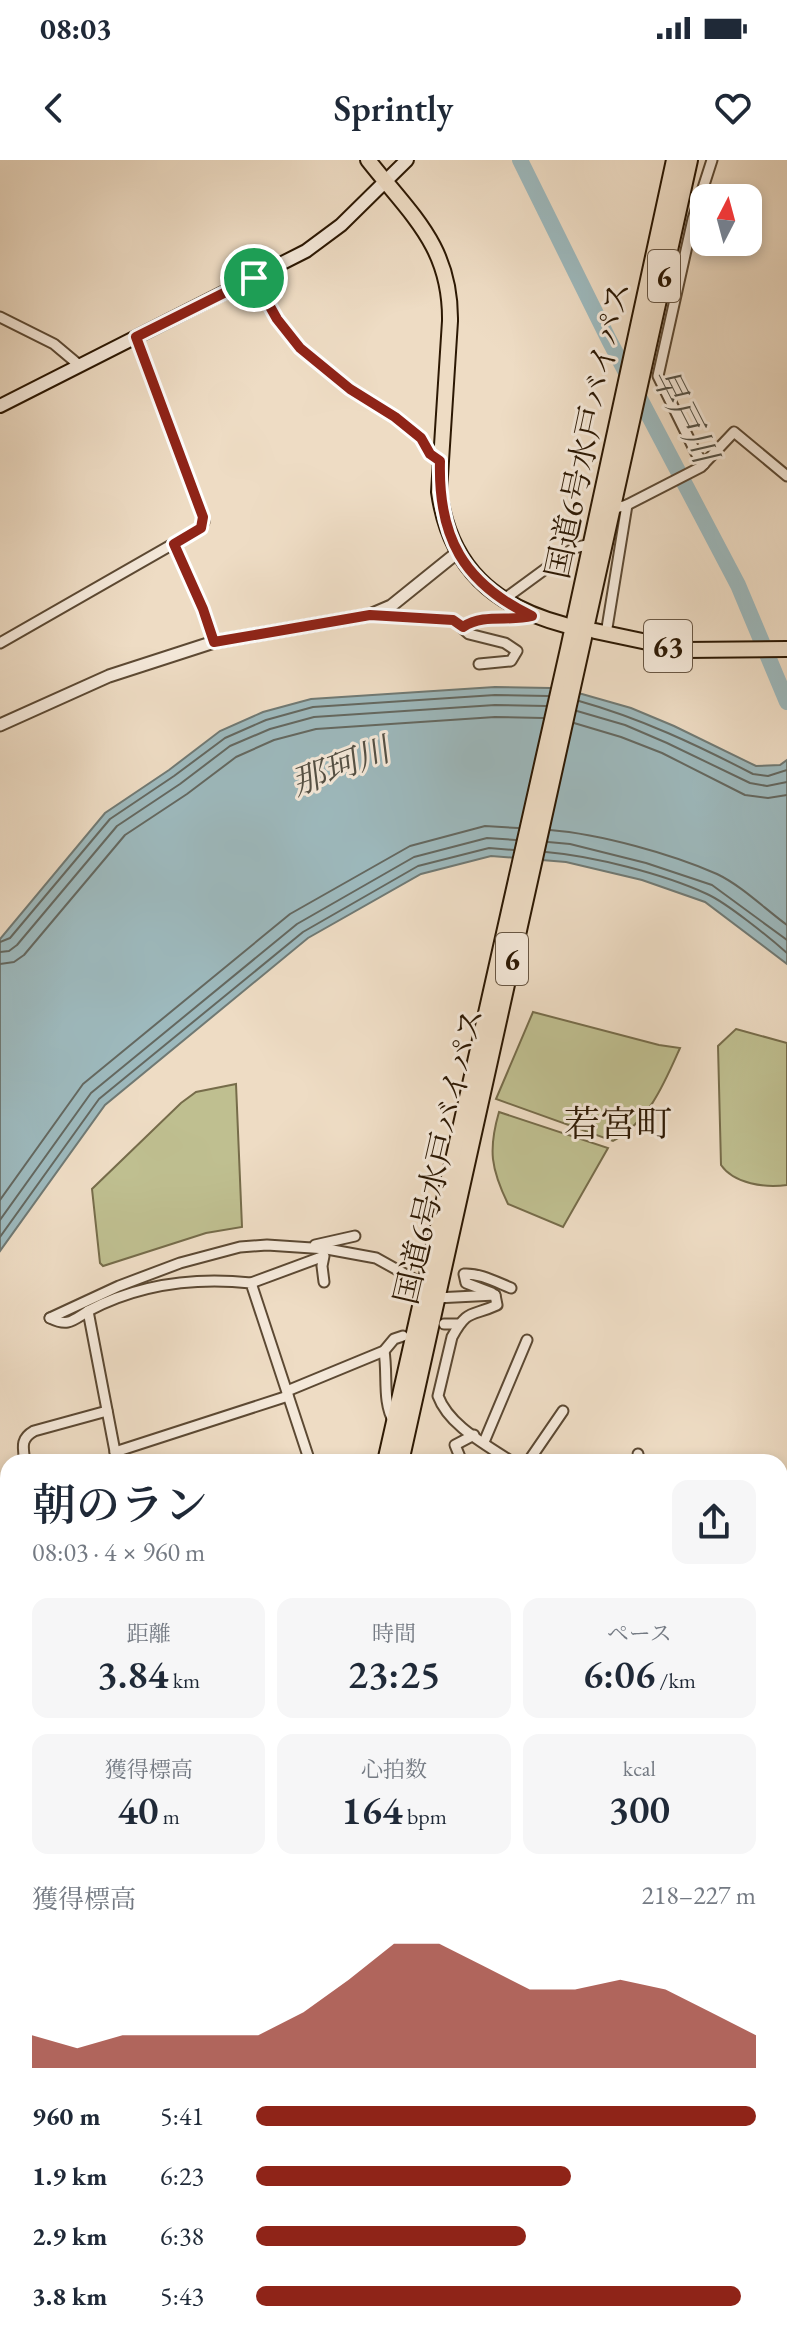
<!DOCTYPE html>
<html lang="ja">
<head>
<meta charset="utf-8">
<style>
	body { margin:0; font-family:"EB Garamond","Noto Serif JP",serif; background:#f6f6f7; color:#1f2937; height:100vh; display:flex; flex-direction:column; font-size:30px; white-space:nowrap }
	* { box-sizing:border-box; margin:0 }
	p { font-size:26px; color:#747a83 }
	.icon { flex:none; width:44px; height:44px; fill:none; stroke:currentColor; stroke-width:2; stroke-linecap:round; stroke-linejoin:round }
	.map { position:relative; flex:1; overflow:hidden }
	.sheet { position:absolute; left:0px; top:1294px; width:788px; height:890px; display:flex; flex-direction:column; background:#fff; border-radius:24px 24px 0 0; box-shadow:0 4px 12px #0003 }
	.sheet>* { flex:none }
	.needle { width:52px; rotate:6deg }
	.fabs { position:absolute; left:690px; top:24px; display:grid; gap:16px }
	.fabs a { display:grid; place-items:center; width:72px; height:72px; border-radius:16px; background:#fff; box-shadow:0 4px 12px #0003; font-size:40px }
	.pin { position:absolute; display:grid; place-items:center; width:68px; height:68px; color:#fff; margin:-34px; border:4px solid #fff; border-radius:50%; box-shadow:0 2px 8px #0007 }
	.round { display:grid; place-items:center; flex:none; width:84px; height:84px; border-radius:16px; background:#f6f6f7 }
	.summary { display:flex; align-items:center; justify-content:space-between; height:136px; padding:0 32px }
	h1 { font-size:44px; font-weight:600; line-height:60px }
	.stats { display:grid; grid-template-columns:repeat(3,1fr); gap:12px; height:136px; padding:8px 32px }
	.stats div { display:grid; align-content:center; border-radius:16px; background:#f6f6f7; text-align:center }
	.stats b { font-size:40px; font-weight:600 }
	.stats small { font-size:22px; font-weight:400 }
	.stats p { font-size:22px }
	.chart { height:224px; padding:16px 32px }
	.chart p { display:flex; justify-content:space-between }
	.chart svg { width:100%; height:144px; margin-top:8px; fill:#8f2418; opacity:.7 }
	ul { padding:0 32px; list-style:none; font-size:26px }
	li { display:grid; grid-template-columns:128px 96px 1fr; align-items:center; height:60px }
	li i { height:20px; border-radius:10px; background:#8f2418 }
	.status { display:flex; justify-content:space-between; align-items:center; height:56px; padding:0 40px; background:#fff; direction:ltr }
	.status svg { height:22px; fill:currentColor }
	header { display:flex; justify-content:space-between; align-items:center; height:104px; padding:0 32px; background:#fff; font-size:36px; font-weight:600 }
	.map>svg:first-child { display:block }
	.green { fill:#bfbf90; stroke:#766c4a; stroke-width:2 }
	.water { fill:#9db9bd; stroke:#707973; stroke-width:2 }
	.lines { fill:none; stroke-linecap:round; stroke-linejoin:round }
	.shore { stroke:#646860; stroke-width:2 }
	.river { stroke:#9db9bd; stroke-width:16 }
	.minor-casing { stroke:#5c4933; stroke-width:13 }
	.tertiary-casing { stroke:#5c4933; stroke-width:15 }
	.secondary-casing { stroke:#2c1803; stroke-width:16 }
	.primary-casing { stroke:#2c1803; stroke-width:18 }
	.trunk-casing { stroke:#2c1803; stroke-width:20 }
	.minor { stroke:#f4e8d9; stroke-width:9 }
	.tertiary { stroke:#f4e8d9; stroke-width:11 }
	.secondary { stroke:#f4e8d9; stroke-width:12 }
	.primary { stroke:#eedcc4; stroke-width:14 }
	.trunk { stroke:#eedcc4; stroke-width:16 }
	.rail { stroke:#2c1803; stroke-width:3; stroke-dasharray:14 14; stroke-linecap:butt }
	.route-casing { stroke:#fff; stroke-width:16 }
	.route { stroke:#8f2418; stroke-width:10 }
	.labels { text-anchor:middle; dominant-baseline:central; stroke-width:6; stroke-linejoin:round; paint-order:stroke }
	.shield { fill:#f4e8d9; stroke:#685643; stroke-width:2 }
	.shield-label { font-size:30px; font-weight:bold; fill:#2c1803 }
	.street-label { font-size:32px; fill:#2c1803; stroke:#f4e8d9 }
	.water-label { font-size:34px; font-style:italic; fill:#545044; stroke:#f4e8d9 }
	.quarter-label { font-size:36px; fill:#2c1803; stroke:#f4e8d9 }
</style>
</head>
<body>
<div class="status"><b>08:03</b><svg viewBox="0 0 49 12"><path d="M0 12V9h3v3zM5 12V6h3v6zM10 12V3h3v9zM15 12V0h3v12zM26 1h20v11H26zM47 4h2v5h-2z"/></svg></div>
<header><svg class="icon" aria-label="back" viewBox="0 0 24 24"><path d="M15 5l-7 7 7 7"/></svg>Sprintly<svg class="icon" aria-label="heart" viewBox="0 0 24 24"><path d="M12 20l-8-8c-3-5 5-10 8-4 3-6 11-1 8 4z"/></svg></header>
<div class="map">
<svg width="787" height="2183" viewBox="0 0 787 2183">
	<rect width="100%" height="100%" fill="#eedcc4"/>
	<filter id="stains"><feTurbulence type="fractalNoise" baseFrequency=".0025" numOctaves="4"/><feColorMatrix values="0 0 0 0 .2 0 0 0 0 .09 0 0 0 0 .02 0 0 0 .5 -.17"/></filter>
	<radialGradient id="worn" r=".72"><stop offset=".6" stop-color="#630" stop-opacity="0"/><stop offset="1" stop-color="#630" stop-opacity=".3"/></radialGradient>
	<g class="green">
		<path d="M 533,852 L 659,885 L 680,888 C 664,924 649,961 613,981 L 496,939 Z"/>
		<path d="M 736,869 L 787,883 L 787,1025 C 765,1028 734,1024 721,1005 L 718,886 Z"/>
		<path d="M 236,924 L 242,1067 L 206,1073 L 103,1106 L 100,1103 L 92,1029 L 181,943 L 196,932 Z"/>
		<path d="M 499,952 L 608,988 L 563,1067 L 508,1044 C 491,1009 488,990 499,952 Z"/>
	</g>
	<g class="water">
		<path d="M 495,527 L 550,528 L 582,534 L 631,548 L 674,566 L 756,606 L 780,605 L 787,600 L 787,804 L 705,742 L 642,720 L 566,702 L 491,696 L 421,714 L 308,778 L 105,945 L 0,1091 L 0,779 L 105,653 L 169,610 L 220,571 L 263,552 L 311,539 Z"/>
		<path d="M 676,2176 L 714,2176 L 700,2183 L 660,2183 Z"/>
	</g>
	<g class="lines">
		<g class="shore">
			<path d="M 579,541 C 640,558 697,585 753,614 L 768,616 L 787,610"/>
			<path d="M 577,551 L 625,565 L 667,583 L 750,623 L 767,626 L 787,622"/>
			<path d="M 574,563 L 621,577 L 662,593 L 745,635 L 768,638 L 787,635"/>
			<path d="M 550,670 C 600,674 672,694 717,714 C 742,726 765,749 787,765"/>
			<path d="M 548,682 L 570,684 L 646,703 L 712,725 L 787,780"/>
			<path d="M 546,692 C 593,696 664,714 707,734 C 727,743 770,778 787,793"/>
			<path d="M 0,782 L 10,778 L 110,659 L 174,616 L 225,578 L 266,560 L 313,547 L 495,535 L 548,536"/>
			<path d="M 0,792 L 9,791 L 17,785 L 117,666 L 180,624 L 230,586 L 270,569 L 314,557 L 495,545 L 546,546"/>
			<path d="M 0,804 L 14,802 L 24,795 L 125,675 L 187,634 L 236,597 L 274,580 L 316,569 L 495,557 L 543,558"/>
			<path d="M 0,1040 L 83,924 L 290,754 L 410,686 L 485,666 L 518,668"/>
			<path d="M 0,1060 L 91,933 L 297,764 L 414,697 L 487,678 L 516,680"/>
			<path d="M 0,1077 L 99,939 L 303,772 L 418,706 L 489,688 L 514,690"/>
		</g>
		<path class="river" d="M 520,0 L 609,180 L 738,425 L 787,542"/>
		<defs>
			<g id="minor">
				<path d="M 254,118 L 277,159 L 300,188 L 350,229 L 395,257 L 421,278 L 430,294 L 440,301"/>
				<path d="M 0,157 L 54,184 L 79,205"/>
				<path d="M 704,304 L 696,293 L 658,216 L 693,59 L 712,0"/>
				<path d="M 612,349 L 627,345 L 701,307 L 734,272 L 787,316"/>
				<path d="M 174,384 L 203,449 L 214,482"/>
				<path d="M 503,440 L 574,388 L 591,384"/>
				<path d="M 370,455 L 453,460 L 469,474 L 505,483 L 517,491 L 511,501 L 479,504"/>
				<path d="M 463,467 C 484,453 509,462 532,456"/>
				<path d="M 606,474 L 627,345"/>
				<path d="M 0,483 L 201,368 L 204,362 L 196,337 L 136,177"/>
				<path d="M 315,1085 L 355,1076"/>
				<path d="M 251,1123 L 324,1096 L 322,1106 L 324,1122"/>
				<path d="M 492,1133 L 466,1123 L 464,1114 C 480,1113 496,1122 511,1128"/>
				<path d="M 495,1135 L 497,1145 C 471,1157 468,1148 452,1177 L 438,1236 C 449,1266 487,1285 512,1302"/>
				<path d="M 88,1151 C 139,1124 194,1117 251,1123 L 310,1302"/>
				<path d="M 50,1158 L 119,1126 L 180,1103 L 240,1087 L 267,1085 L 327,1089 L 376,1098 L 421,1123 L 430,1136 L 436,1138 L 495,1135"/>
				<path d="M 50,1158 C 68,1167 72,1161 88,1151 L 117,1302"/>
				<path d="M 444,1164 L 459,1164"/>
				<path d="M 384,1191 C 388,1215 382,1242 394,1262"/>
				<path d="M 287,1231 L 384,1191 L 394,1179 L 403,1176"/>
				<path d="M 484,1282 L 527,1180"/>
				<path d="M 115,1292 L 288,1236"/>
				<path d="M 638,1294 L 639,1302"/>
				<path d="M 25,1302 C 23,1287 20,1279 34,1271 L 107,1251"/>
				<path d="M 462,1302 L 455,1285 L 474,1275"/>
				<path d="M 528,1302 L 563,1251"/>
				<path d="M 0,1401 L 8,1398"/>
				<path d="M 780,1479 L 787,1484"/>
				<path d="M 780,1511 L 787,1506"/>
				<path d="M 0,1710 L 8,1707"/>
				<path d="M 780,1785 L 787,1785"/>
				<path d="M 0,1823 L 8,1849"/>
				<path d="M 780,1899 L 787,1897"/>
				<path d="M 0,1914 L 8,1912"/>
				<path d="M 780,1964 L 787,2009"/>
				<path d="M 255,2176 L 257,2183"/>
				<path d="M 292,2176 L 293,2183"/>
				<path d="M 380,2176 L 381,2183"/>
				<path d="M 765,2183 L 787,2173"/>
			</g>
			<g id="tertiary">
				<path d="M 0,565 L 109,516 L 214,482 L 370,455 L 391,446 L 458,392"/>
				<path d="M 780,1600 L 787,1610"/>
				<path d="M 780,2028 L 787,2024"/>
				<path d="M 435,2183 L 453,2176"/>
			</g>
			<g id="secondary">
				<path d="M 0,246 L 306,91 L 341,65 L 407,0"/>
				<path d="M 0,1573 L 8,1570"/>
				<path d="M 136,2176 L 137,2183"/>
			</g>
			<g id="primary">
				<path d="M 368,0 C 411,55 451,86 450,161 L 439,332 C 450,408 494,446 565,465"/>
				<path d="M 595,471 L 685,490 L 787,489"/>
			</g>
			<g id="trunk">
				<path d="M 386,1302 L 569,489 L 675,0"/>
				<path d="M 400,1302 L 689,0"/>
				<path d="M 322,2176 L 323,2183"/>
				<path d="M 334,2176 L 335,2183"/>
			</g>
		</defs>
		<use href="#minor" class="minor-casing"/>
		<use href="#tertiary" class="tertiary-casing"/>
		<use href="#secondary" class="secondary-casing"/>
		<use href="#primary" class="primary-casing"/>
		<use href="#trunk" class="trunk-casing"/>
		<use href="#minor" class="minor"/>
		<use href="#tertiary" class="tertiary"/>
		<use href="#secondary" class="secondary"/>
		<use href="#primary" class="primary"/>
		<use href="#trunk" class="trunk"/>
		<g class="rail">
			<path d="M 780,2058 L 787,2055"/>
			<path d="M 476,2183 L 493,2176"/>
		</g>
	</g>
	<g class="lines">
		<defs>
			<path id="route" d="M 254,118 L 277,159 L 300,188 L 350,229 L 395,257 L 421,278 L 430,294 L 440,301 C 438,377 463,423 532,456 C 509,462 484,453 463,467 L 453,460 L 370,455 L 214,482 L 203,449 L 174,384 L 201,368 L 203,357 L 136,177 Z"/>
		</defs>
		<use href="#route" class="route-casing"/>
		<use href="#route" class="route"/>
	</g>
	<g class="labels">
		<g class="shield">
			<rect x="648" y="90" width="32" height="52" rx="6"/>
			<rect x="644" y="460" width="48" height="52" rx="6"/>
			<rect x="496" y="773" width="32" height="52" rx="6"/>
		</g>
		<g class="shield-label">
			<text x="664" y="116">6</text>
			<text x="668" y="486">63</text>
			<text x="512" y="799">6</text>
		</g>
		<g class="street-label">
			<text transform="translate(588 270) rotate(-78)">国道6号水戸バイパス</text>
			<text transform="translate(439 996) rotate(-77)">国道6号水戸バイパス</text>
		</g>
		<g class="water-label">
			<text transform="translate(685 255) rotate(63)">早戸川</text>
			<text transform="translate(340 606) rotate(-21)">那珂川</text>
		</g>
		<g class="quarter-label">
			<text x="618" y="963">若宮町</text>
		</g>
	</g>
	<rect width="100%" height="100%" filter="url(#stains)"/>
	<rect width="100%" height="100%" fill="url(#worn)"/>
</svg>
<div class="fabs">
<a><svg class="needle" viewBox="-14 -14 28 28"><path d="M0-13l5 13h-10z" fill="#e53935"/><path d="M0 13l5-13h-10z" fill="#747a83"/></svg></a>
</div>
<div class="pin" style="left:254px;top:118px;background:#1e9e55"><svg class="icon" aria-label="arrive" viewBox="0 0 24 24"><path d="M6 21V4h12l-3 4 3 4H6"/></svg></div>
<section class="sheet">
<div class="summary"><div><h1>朝のラン</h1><p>08:03 · 4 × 960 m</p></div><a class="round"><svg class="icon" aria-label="share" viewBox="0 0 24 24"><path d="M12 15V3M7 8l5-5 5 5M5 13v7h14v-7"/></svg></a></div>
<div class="stats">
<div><p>距離</p><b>3.84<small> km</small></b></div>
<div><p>時間</p><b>23:25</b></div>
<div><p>ペース</p><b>6:06<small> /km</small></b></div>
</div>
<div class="stats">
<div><p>獲得標高</p><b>40<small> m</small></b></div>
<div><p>心拍数</p><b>164<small> bpm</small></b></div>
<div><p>kcal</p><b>300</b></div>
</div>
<div class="chart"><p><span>獲得標高</span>218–227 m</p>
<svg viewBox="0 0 160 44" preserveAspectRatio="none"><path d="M0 44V34L10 38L20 34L30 34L40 34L50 34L60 27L70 17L80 6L90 6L100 13L110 20L120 20L130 17L140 20L150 27L160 34V44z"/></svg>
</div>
<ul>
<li><b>960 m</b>5:41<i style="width:100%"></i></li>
<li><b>1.9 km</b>6:23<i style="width:63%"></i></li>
<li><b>2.9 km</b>6:38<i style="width:54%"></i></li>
<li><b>3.8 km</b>5:43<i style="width:97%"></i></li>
</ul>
</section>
</div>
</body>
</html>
